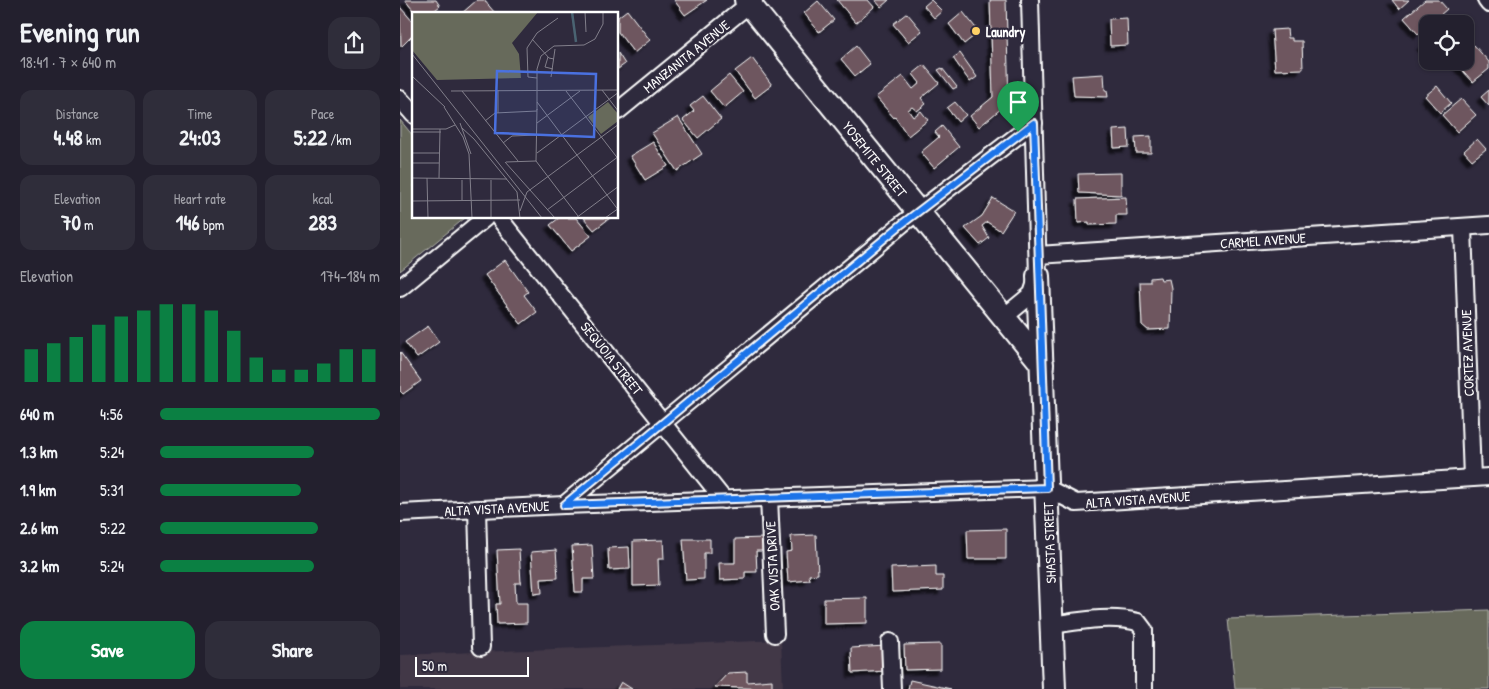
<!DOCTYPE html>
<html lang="en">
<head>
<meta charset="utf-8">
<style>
	body { margin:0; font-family:"Patrick Hand",sans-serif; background:#2f2d3a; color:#f1f3f6; height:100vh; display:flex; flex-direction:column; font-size:19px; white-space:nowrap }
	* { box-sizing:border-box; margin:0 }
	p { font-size:16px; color:#a3a3aa }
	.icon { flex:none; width:28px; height:28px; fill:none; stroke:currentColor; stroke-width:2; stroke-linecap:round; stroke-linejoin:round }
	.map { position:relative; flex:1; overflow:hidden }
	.panel { display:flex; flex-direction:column; background:#23202e; width:400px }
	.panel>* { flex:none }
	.buttons { position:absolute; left:1019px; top:15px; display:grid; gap:10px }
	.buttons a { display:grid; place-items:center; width:55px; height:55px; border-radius:10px; background:#23202e; box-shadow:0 1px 4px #0004,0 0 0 1px #403e4a; font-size:25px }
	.scale { position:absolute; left:15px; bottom:12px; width:114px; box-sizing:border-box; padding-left:5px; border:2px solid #fff; border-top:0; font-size:14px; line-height:18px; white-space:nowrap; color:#fff; -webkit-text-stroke:4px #2f2a3d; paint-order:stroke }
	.pin { position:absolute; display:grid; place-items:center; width:42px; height:42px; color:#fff; margin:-51px -21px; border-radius:50% 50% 50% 0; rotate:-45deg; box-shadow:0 0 5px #0007 }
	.pin .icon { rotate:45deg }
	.round { display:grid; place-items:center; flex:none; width:52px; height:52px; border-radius:15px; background:#2f2d3a }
	.headline { display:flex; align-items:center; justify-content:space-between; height:85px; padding:0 20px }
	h1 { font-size:28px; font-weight:800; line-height:38px }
	.metrics { display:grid; grid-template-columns:repeat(3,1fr); gap:8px; height:85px; padding:5px 20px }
	.metrics div { display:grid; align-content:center; border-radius:12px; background:#2f2d3a; text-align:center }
	.metrics b { font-size:21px; font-weight:800 }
	.metrics small { font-size:14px; font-weight:400 }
	.metrics p { font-size:14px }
	.chart { height:140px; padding:10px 20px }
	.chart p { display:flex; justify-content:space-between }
	.chart svg { width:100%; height:90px; margin-top:5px; stroke:#0b8043; stroke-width:6 }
	.action { display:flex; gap:10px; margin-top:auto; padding:10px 20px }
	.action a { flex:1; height:58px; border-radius:15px; background:#0b8043; color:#fff; font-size:20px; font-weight:800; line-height:58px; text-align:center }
	.action a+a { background:#2f2d3a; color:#f1f3f6 }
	ul { padding:0 20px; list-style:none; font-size:16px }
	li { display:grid; grid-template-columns:80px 60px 1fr; align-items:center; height:38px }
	li i { height:12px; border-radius:6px; background:#0b8043 }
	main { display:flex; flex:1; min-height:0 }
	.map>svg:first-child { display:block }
	.built { fill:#423847 }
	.green { fill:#676a5b; stroke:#b3b4ad }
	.building { fill:#6e575e; stroke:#fff; filter:url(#shadow) }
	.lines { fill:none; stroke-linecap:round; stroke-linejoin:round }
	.street-casing { stroke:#fff; stroke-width:20 }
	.secondary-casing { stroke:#fff; stroke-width:26 }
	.street { stroke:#2f2a3d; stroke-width:16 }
	.secondary { stroke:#2f2a3d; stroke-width:22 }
	.route-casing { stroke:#fff; stroke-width:10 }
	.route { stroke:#1a73e8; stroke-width:6 }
	.poi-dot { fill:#ffd166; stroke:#2f2a3d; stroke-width:2 }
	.labels { text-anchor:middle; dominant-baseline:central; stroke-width:4.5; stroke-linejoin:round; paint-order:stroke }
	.poi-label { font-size:14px; font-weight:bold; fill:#fff; stroke:#2f2a3d; text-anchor:start }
	.street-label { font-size:14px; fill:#fff; stroke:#2f2a3d }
	.inset-river { fill:none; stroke:#4a6372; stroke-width:2.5 }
	.inset-road { fill:none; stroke:#827f8b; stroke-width:1 }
	.view { fill:#4a71e0; fill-opacity:0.15; stroke:#4a71e0; stroke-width:2.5 }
	.inset-edge { fill:none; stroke:#fff; stroke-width:2.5 }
</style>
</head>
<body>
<main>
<section class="panel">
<div class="headline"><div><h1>Evening run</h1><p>18:41 · 7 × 640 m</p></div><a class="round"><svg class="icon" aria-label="share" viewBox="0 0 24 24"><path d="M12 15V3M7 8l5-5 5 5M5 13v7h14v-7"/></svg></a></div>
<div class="metrics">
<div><p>Distance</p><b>4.48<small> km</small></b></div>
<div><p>Time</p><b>24:03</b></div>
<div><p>Pace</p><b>5:22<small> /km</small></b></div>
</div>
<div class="metrics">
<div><p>Elevation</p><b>70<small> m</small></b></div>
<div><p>Heart rate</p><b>146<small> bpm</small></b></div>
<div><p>kcal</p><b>283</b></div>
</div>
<div class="chart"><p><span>Elevation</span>174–184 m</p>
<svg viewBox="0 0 160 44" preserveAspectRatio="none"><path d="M5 44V28M15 44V25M25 44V22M35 44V16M45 44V12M55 44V9M65 44V6M75 44V6M85 44V9M95 44V19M105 44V32M115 44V38M125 44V38M135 44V35M145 44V28M155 44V28"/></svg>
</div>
<ul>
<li><b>640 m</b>4:56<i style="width:100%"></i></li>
<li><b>1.3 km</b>5:24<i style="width:70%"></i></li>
<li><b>1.9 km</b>5:31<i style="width:64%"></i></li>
<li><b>2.6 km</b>5:22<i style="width:72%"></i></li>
<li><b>3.2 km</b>5:24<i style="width:70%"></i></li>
</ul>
<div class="action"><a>Save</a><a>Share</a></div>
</section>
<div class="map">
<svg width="1089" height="689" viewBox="0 0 1089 689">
	<defs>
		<filter id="shadow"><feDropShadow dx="-4.5" dy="4.5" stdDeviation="1" flood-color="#0009"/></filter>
	</defs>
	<rect width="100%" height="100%" fill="#2f2a3d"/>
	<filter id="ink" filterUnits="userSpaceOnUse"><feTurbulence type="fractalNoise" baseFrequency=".02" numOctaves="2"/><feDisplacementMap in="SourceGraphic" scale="10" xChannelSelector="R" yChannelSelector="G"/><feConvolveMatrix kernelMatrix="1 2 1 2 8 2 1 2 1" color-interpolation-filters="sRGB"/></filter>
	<g filter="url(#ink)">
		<path class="built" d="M 381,640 L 383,689 L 0,689 L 0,655 Z"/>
		<g class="green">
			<path d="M 0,120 L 14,137 L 14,218 L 65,218 L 0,271 Z"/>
			<path d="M 1089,610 L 1089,689 L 835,689 L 828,619 Z"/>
		</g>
		<g class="building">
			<path d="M 5,0 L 36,0 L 40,6 L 30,14 L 16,14 Z"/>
			<path d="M 77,0 L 84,0 L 95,13 L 61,14 Z"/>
			<path d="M 274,0 L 307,0 L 285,15 Z"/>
			<path d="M 437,0 L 468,0 L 474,7 L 456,23 Z"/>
			<path d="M 475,0 L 489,0 L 481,7 Z"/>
			<path d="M 531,0 L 542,11 L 534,18 L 524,6 Z"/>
			<path d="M 590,0 L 606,0 L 609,102 L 579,127 L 570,116 L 593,97 Z"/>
			<path d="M 992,0 L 1009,0 L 999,9 Z"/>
			<path d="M 1025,0 L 1039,0 L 1047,9 L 1018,34 L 1004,18 Z"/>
			<path d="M 418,1 L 434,20 L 419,32 L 404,13 Z"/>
			<path d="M 0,7 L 14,23 L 14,34 L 1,47 Z"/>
			<path d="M 227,10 L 250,40 L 234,53 L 218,32 L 218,17 Z"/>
			<path d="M 563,12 L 579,32 L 564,44 L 549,24 Z"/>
			<path d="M 507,13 L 522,31 L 508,42 L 493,24 Z"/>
			<path d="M 727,18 L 728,45 L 710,46 L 709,19 Z"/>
			<path d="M 1053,18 L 1059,24 L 1046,24 Z"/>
			<path d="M 887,29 L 888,38 L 892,38 L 892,41 L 902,41 L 903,69 L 875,70 L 872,30 Z"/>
			<path d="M 1065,31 L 1073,40 L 1065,47 Z"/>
			<path d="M 1028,40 L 1028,53 L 1021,46 Z"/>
			<path d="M 1074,45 L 1089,62 L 1089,69 L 1073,82 L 1055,62 L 1065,61 L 1065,53 Z"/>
			<path d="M 456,46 L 470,64 L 455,76 L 441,59 Z"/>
			<path d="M 218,53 L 225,64 L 218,69 Z"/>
			<path d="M 560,53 L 577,77 L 570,82 L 553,58 Z"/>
			<path d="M 352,58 L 372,85 L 355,98 L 335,71 Z"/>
			<path d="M 524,65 L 539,83 L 521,98 L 526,104 L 517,111 L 512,107 L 508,110 L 513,117 L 521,111 L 528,120 L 508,136 L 495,117 L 494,118 L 476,97 L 503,76 L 513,89 L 520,83 L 513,74 Z"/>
			<path d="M 542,68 L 557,87 L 553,89 L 538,70 Z"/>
			<path d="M 704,74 L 705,90 L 707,90 L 708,97 L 674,96 L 672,76 Z"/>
			<path d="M 329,75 L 343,92 L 324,108 L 310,91 Z"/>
			<path d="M 1037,86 L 1051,103 L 1040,113 L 1025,96 Z"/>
			<path d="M 1089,90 L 1089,106 L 1081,97 Z"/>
			<path d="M 303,96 L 321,119 L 298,138 L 283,120 L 294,111 L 290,106 Z"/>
			<path d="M 1061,99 L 1076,115 L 1057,132 L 1042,115 Z"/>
			<path d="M 555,102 L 566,115 L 558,122 L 547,108 Z"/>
			<path d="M 278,117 L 302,154 L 277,171 L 252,133 Z"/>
			<path d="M 542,126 L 559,147 L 534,168 L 521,152 L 539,137 L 535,132 Z"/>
			<path d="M 728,129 L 729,147 L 714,148 L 713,130 Z"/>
			<path d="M 751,136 L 751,153 L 736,153 L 735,137 Z"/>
			<path d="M 1077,139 L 1086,149 L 1072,160 L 1064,151 Z"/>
			<path d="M 253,142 L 268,166 L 245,180 L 230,156 Z"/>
			<path d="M 721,173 L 721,195 L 679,193 L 678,174 Z"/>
			<path d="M 726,197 L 727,215 L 716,215 L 716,224 L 689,225 L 689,222 L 678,223 L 677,199 Z"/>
			<path d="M 593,198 L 614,211 L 601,231 L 587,222 L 582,226 L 589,238 L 580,245 L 565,228 L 582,216 Z"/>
			<path d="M 159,218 L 176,218 L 191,236 L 171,251 L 150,225 Z"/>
			<path d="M 184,218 L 210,218 L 194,230 Z"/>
			<path d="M 105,260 L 128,292 L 124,295 L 137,312 L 121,324 L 85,275 Z"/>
			<path d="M 760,277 L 761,280 L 769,279 L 771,288 L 770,329 L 748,330 L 742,325 L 740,282 L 750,282 L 750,278 Z"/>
			<path d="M 28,326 L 39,342 L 17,358 L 5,342 Z"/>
			<path d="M 0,352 L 21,381 L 3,394 L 0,391 Z"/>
			<path d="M 606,529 L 606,559 L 568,559 L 567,530 Z"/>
			<path d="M 416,535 L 418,574 L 409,575 L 410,580 L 388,582 L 386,552 L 392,551 L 391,536 Z"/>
			<path d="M 363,538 L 363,551 L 356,551 L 357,572 L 345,572 L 345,579 L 320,580 L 319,563 L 335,563 L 335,539 Z"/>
			<path d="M 283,539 L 310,539 L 310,553 L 304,553 L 304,579 L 286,580 Z"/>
			<path d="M 263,540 L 264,559 L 258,559 L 259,585 L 233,586 L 233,541 Z"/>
			<path d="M 192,545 L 194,579 L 183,579 L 183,592 L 175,592 L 172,546 Z"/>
			<path d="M 229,547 L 230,569 L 209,570 L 208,548 Z"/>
			<path d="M 119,549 L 121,583 L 115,583 L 116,603 L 127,603 L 127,623 L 97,624 L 96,604 L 100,604 L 97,550 Z"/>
			<path d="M 156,550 L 158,578 L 141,579 L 142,593 L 134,594 L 131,552 Z"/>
			<path d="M 536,566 L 536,576 L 543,576 L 543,590 L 492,592 L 491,568 Z"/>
			<path d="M 467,598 L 467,623 L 424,624 L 424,599 Z"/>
			<path d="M 541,644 L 541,669 L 505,670 L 504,645 Z"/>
			<path d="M 486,646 L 487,671 L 452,673 L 451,648 Z"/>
			<path d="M 347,672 L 347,682 L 372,680 L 372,689 L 315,687 L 328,673 Z"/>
			<path d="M 510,680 L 551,689 L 508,689 Z"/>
			<path d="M 221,682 L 232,689 L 217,689 Z"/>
		</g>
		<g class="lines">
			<defs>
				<g id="street">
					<path d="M 1086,0 L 1089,4"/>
					<path d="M 0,99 L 14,115"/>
					<path d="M 218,111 L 354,0"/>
					<path d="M 99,218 L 324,500"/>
					<path d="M 1063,227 L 1072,478"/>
					<path d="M 638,255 L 1089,225"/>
					<path d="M 0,288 L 85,218"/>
					<path d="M 604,317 L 632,294 L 638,276 L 630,0"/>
					<path d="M 369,497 L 375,634"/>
					<path d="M 164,505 L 502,224 L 634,123"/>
					<path d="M 77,509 L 81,647"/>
					<path d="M 0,513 L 164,505 L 647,488 L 676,503 L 1089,477"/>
					<path d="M 652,625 C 680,621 710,615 738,622 L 744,630 L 744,689"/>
					<path d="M 490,642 L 492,689"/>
				</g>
				<g id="secondary">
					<path d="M 346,0 L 642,364"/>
					<path d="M 638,276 L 654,689"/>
				</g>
			</defs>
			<use href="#street" class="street-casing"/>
			<use href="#secondary" class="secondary-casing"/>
			<use href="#street" class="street"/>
			<use href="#secondary" class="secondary"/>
		</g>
	</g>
	<g class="lines" filter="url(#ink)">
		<defs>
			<path id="route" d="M 634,123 L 647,488 L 164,505 L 502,224 Z"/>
		</defs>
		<use href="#route" class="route-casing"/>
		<use href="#route" class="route"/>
	</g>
	<circle class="poi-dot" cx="576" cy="31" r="5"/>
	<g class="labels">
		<g class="poi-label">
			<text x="586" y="31">Laundry</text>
		</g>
		<g class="street-label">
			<text transform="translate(286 56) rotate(-39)">MANZANITA AVENUE</text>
			<text transform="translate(475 159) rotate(51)">YOSEMITE STREET</text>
			<text transform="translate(863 240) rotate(-4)">CARMEL AVENUE</text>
			<text transform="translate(1067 353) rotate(-92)">CORTEZ AVENUE</text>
			<text transform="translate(212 358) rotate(51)">SEQUOIA STREET</text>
			<text transform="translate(738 499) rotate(-4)">ALTA VISTA AVENUE</text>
			<text transform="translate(97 508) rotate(-3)">ALTA VISTA AVENUE</text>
			<text transform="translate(649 543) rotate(-92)">SHASTA STREET</text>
			<text transform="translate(372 566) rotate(-93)">OAK VISTA DRIVE</text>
		</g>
	</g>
	<g transform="translate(12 12)">
		<rect width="206" height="206" fill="#2f2a3d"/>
		<path d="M 0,0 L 126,0 L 100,31 L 107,42 L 109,66 L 25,68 L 0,38 ZM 196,90 L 206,102 L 206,109 L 189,122 L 176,105 Z" fill="#676a5b"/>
		<path class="inset-river" d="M 160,0 L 164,30"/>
		<path class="inset-road" d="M 173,0 L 174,20M 120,27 L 137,46 L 142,47M 0,42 L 130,206M 136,45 L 133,55 L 141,57M 0,64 L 33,95M 139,65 L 143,37M 125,66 L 116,65 L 115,36 L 125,21 L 146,6M 86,78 L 86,101M 190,78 L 207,100M 39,79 L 207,78M 50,79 L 106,149M 154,79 L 207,148M 125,90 L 207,199M 32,95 L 51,125 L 57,142 L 60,206M 125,97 L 124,149 L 166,204M 125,98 L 125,57 L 129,44 L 142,34 L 172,33 L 183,27 L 191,12 L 191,0M 73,109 L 83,101 L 125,99M 48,111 L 59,142M 125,111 L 168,79M 50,116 L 62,127 L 105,180 L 108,206M 0,117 L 34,117 L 43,113M 0,120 L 29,120M 91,131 L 100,124 L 125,123M 0,141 L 28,141M 125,141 L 207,80M 93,150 L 143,206M 94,150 L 124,149M 0,151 L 27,151M 0,166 L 95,167M 15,166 L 16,206M 27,166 L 28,117M 50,168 L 50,188M 79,168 L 79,206M 0,189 L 108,188M 135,198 L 207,144M 108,199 L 115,180 L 207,112M 164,206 L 207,174M 193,206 L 207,196"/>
		<path class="view" d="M 85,59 L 184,62 L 182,125 L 83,121 Z"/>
		<rect width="206" height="206" class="inset-edge"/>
	</g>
</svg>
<div class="buttons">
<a><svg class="icon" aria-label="locate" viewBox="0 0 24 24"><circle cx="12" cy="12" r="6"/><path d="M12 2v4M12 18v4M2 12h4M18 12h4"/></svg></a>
</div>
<div class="scale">50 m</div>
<div class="pin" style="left:618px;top:132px;background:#1e9e55"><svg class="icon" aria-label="arrive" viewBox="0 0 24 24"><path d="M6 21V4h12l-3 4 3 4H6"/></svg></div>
</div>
</main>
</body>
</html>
